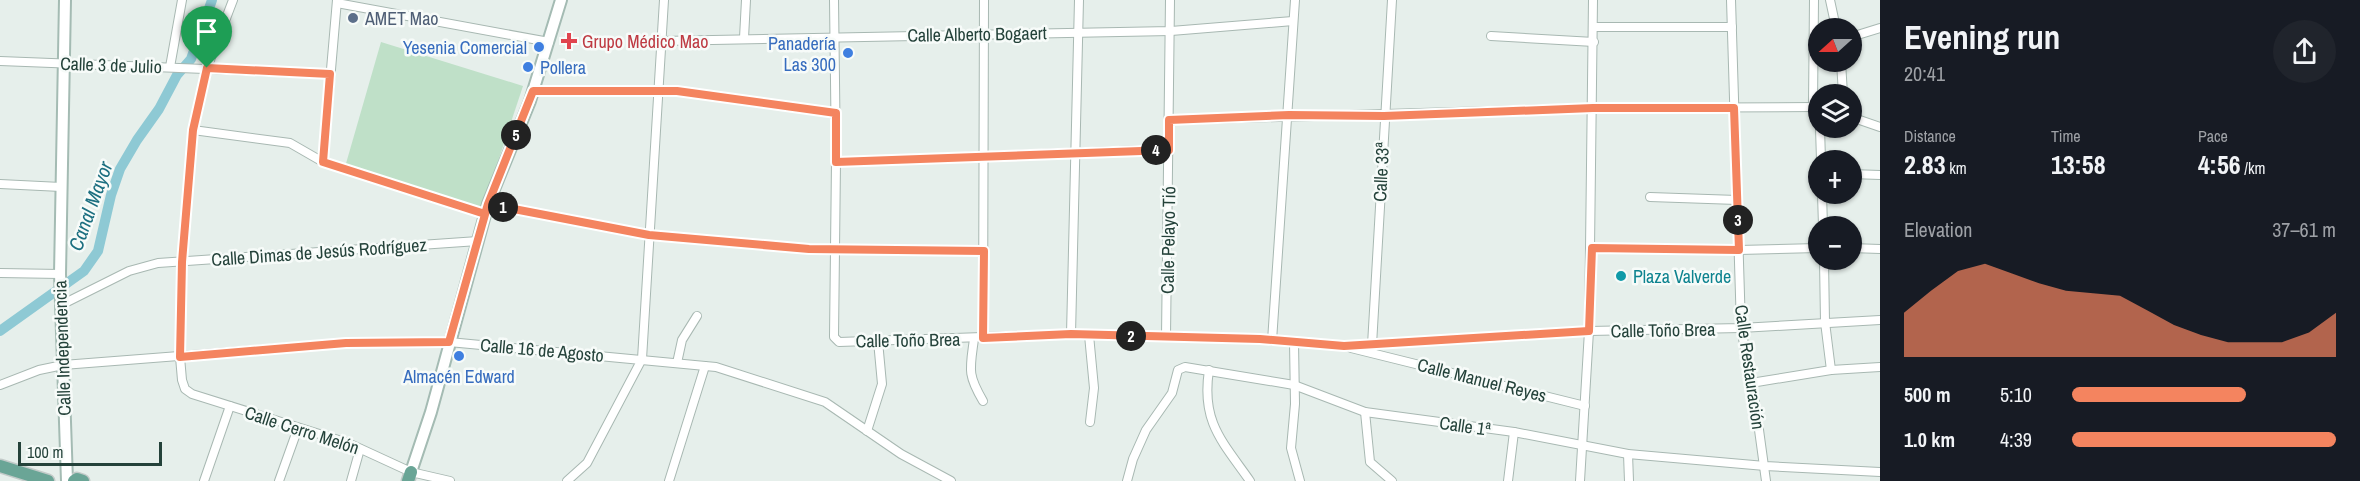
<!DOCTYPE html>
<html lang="en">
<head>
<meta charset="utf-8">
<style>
	body { margin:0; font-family:"Archivo Narrow",sans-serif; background:#20242c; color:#f1f3f6; height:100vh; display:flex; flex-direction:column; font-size:22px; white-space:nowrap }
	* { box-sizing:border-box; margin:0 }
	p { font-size:20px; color:#9ea1a6 }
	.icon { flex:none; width:33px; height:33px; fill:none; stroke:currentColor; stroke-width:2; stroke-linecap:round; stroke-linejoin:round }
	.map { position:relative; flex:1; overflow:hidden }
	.drawer { display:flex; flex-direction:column; background:#171b24; width:480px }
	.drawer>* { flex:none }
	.needle { width:39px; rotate:249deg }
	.tools { position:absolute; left:1808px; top:18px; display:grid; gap:12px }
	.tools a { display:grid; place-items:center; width:54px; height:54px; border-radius:50%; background:#171b24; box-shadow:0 2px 4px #0004; font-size:30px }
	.scale { position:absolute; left:18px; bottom:15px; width:144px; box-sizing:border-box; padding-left:6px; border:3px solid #24423a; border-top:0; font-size:16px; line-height:21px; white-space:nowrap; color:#24423a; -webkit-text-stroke:4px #f7fbf9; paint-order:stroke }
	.pin { position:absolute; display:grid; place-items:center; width:51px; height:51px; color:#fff; margin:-62px -26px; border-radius:50% 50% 50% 0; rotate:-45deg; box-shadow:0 0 6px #0007 }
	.pin .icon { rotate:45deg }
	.km { position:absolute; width:30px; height:30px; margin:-15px; border-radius:50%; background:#222; color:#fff; font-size:16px; line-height:30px; text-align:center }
	.round { display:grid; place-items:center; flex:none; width:63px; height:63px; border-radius:32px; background:#20242c }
	.overview { display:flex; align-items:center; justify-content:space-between; height:102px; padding:0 24px }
	h1 { font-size:33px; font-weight:700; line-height:45px }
	.metrics { display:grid; grid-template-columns:repeat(3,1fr); gap:9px; height:102px; padding:6px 24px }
	.metrics div { display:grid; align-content:center }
	.metrics b { font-size:26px; font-weight:700 }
	.metrics small { font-size:16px; font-weight:400 }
	.metrics p { font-size:16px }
	.chart { height:168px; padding:12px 24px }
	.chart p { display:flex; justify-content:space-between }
	.chart svg { width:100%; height:108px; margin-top:6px; fill:#f4845f; opacity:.7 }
	ul { padding:0 24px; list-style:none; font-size:20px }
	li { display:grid; grid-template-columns:96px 72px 1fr; align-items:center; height:45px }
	li i { height:15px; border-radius:8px; background:#f4845f }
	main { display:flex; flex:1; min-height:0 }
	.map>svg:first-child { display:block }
	.green { fill:#bfe0c8 }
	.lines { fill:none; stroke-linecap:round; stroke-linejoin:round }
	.canal { stroke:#8ec9d4; stroke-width:10 }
	.street-casing { stroke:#a8b8b2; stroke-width:10 }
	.secondary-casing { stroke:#a4bbb3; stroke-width:14 }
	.primary-casing { stroke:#c2cac8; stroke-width:15 }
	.street { stroke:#fff; stroke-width:8 }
	.secondary { stroke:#fff; stroke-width:10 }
	.primary { stroke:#6aa596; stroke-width:12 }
	.route-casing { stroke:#fff; stroke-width:12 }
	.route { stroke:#f4845f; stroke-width:8 }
	.service-dot { fill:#5c6f8a; stroke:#f7fbf9; stroke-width:2 }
	.health-dot { fill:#e0444e; stroke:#f7fbf9; stroke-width:2 }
	.shop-dot { fill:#3f7fe0; stroke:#f7fbf9; stroke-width:2 }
	.culture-dot { fill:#0f9aa8; stroke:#f7fbf9; stroke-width:2 }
	.labels { text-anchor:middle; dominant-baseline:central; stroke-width:5; stroke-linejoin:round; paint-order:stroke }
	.service-label { font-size:18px; fill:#4e5e75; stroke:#f7fbf9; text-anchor:start }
	.street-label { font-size:18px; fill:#24423a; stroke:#f7fbf9 }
	.health-label { font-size:18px; fill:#be3a42; stroke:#f7fbf9; text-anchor:start }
	.shop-label { font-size:18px; fill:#366cbe; stroke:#f7fbf9; text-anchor:end }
	.culture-label { font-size:18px; fill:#0d838f; stroke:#f7fbf9; text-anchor:start }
	.water-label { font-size:20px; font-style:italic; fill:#1c6f80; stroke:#f7fbf9 }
</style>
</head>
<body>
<main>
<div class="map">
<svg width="1880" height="481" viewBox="0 0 1880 481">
	<rect width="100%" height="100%" fill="#e6efeb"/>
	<path class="green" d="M 381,42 L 523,86 L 482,210 L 345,167 Z"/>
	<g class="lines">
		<path class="canal" d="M 0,331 L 84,271 L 98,251 L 111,195 L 120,169 L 137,140 L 159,109 L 177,75 L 191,59 L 212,0"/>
		<defs>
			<g id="street">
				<path d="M 233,0 L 207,68 L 193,130 L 182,262 L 180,357 L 182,380 L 185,389 L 192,394 L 348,443 L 411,472 L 450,481"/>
				<path d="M 834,0 L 836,162 L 834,337 L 839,342 L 1071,334 L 1260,339 L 1344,346 L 1589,331 L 1741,328 L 1880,320"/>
				<path d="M 1731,0 L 1741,328 L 1756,408 L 1766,481"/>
				<path d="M 1830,0 L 1836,28"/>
				<path d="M 337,3 L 549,42"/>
				<path d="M 1594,27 L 1732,27"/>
				<path d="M 1491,36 L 1594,42"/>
				<path d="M 1851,37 L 1880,28"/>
				<path d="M 744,38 L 746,0"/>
				<path d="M 661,41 L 1171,31 L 1293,21"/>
				<path d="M 0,61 L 330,74"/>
				<path d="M 1841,62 L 1843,94"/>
				<path d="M 170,67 L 182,0"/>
				<path d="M 533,91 L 677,91 L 836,113"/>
				<path d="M 1813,105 L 1814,0"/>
				<path d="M 1851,117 L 1880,127"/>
				<path d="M 1169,120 L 1593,108 L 1818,107"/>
				<path d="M 1820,128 L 1821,160"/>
				<path d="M 193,130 L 290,143 L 323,162 L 485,214"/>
				<path d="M 323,162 L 337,0"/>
				<path d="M 836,162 L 1169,149"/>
				<path d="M 1851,174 L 1880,175"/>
				<path d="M 0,184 L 61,187"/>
				<path d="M 1822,194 L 1823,226"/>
				<path d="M 1650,197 L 1737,200"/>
				<path d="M 488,204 L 649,235 L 809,249 L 984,251"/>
				<path d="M 1591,248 L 1739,250 L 1818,248"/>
				<path d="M 1851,248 L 1880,249"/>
				<path d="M 1824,260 L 1825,322 L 1831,370"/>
				<path d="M 0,273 L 60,274"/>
				<path d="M 61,305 L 129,271 L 158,263 L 478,241"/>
				<path d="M 1071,334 L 1079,0"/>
				<path d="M 1089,335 L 1094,388 L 1090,422"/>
				<path d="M 1166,337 L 1170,0"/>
				<path d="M 983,338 L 984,0"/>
				<path d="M 974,339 C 970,369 967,374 983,401"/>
				<path d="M 1272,341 L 1295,0"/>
				<path d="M 1294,342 L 1295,404 L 1291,448 L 1300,481"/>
				<path d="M 1372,345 L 1392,0"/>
				<path d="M 1351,348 L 1585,406"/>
				<path d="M 677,363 L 682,340 L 697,316"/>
				<path d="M 1209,370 C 1201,422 1222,441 1250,481"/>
				<path d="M 1751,383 L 1831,370 L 1880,367"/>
				<path d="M 0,385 L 39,370 L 63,365 L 346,343 L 449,342 L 716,367 L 825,402 L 901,454 L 951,481"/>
				<path d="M 1365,412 L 1370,462 L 1392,481"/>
				<path d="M 867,431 L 882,384 L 878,341"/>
				<path d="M 1628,454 L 1629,481"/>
				<path d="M 204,481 L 230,406"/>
				<path d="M 279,481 L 298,428"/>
				<path d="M 351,481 L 360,449"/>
				<path d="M 567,481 L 587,463 L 642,359 L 664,0"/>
				<path d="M 669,481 L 705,366"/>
				<path d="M 1127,481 L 1133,459 L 1146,430 L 1172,393 L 1178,370 L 1185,367 L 1294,385 L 1365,412 L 1514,432 L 1628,454 L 1765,466 L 1880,472"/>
				<path d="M 1508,481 L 1514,432"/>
				<path d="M 1580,481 L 1589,331 L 1593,0"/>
			</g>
			<g id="secondary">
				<path d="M 65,0 L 60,274 L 67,481"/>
				<path d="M 411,472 L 431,412 L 488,204 L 530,101 L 561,0"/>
			</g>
			<g id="primary">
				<path d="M 0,466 L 48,481"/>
				<path d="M 74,481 L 77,479 L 83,481"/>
				<path d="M 408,481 L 411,472"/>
			</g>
		</defs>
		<use href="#street" class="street-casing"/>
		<use href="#secondary" class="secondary-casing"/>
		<use href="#primary" class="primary-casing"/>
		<use href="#street" class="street"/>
		<use href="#secondary" class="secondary"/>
		<use href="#primary" class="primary"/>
	</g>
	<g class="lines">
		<defs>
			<path id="route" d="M 207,68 L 193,130 L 182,262 L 180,357 L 346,343 L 449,342 L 488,204 L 649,235 L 809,249 L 984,251 L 983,338 L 1071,334 L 1260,339 L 1344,346 L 1589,331 L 1592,248 L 1739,250 L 1734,108 L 1593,108 L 1384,116 L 1289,115 L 1169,120 L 1169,150 L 836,162 L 836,113 L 677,91 L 533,91 L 488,204 L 485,214 L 323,162 L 330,74 L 207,68"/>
		</defs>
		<use href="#route" class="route-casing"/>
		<use href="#route" class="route"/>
	</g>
	<circle class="service-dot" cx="353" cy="18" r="6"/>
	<path class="health-dot" d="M566 32h6v6h6v6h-6v6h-6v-6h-6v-6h6z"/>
	<g class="shop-dot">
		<circle cx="539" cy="47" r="6"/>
		<circle cx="848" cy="53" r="6"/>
		<circle cx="528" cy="67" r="6"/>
		<circle cx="459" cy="356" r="6"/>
	</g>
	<circle class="culture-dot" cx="1621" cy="276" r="6"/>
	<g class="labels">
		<g class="service-label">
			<text x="365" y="18">AMET Mao</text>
		</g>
		<g class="street-label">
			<text transform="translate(977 34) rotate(-1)">Calle Alberto Bogaert</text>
			<text transform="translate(111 65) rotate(2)">Calle 3 de Julio</text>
			<text transform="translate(1381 172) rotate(-87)">Calle 33ª</text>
			<text transform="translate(1168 240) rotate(-89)">Calle Pelayo Tió</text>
			<text transform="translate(319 252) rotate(-4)">Calle Dimas de Jesús Rodríguez</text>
			<text transform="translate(1663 330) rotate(-1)">Calle Toño Brea</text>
			<text transform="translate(908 340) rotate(-1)">Calle Toño Brea</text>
			<text transform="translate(62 348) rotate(-92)">Calle Independencia</text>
			<text transform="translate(542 350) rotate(5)">Calle 16 de Agosto</text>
			<text transform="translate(1750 367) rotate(82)">Calle Restauración</text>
			<text transform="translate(1482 380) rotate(14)">Calle Manuel Reyes</text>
			<text transform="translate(1465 426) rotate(8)">Calle 1ª</text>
			<text transform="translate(302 430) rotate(18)">Calle Cerro Melón</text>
		</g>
		<g class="health-label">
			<text x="582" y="41">Grupo Médico Mao</text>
		</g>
		<g class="shop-label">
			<text x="836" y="43">Panadería<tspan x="836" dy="21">Las 300</tspan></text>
			<text x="527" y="47">Yesenia Comercial</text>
			<text x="540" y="67" text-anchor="start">Pollera</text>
			<text x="459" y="376" text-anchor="middle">Almacén Edward</text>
		</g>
		<g class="culture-label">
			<text x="1633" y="276">Plaza Valverde</text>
		</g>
		<g class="water-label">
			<text transform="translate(90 206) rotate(-70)">Canal Mayor</text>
		</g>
	</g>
</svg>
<div class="tools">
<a><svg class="needle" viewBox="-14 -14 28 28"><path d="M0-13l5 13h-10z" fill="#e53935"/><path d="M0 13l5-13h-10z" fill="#9ea1a6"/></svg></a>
<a><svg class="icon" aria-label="layers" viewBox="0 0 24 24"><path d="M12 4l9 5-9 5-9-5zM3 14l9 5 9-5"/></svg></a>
<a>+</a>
<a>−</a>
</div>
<div class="scale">100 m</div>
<div class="pin" style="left:207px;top:68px;background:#1e9e55"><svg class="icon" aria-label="arrive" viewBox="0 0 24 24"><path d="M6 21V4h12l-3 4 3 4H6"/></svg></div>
<b class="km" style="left:503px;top:207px">1</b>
<b class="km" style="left:1131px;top:336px">2</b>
<b class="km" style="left:1738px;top:220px">3</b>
<b class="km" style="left:1156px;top:150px">4</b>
<b class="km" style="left:516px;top:135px">5</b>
</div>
<section class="drawer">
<div class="overview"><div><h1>Evening run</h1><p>20:41</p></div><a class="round"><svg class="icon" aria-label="share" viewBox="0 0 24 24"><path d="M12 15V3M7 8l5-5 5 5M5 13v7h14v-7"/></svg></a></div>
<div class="metrics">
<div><p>Distance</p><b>2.83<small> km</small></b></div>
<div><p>Time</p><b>13:58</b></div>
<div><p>Pace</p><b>4:56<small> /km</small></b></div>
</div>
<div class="chart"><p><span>Elevation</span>37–61 m</p>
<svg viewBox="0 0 160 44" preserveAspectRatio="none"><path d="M0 44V26L10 17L20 9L30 6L40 10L50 14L60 17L70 18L80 19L90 25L100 31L110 35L120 38L130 38L140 38L150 34L160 26V44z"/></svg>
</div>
<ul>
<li><b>500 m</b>5:10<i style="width:66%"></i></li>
<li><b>1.0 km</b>4:39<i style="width:100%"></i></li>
</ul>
</section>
</main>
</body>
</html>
